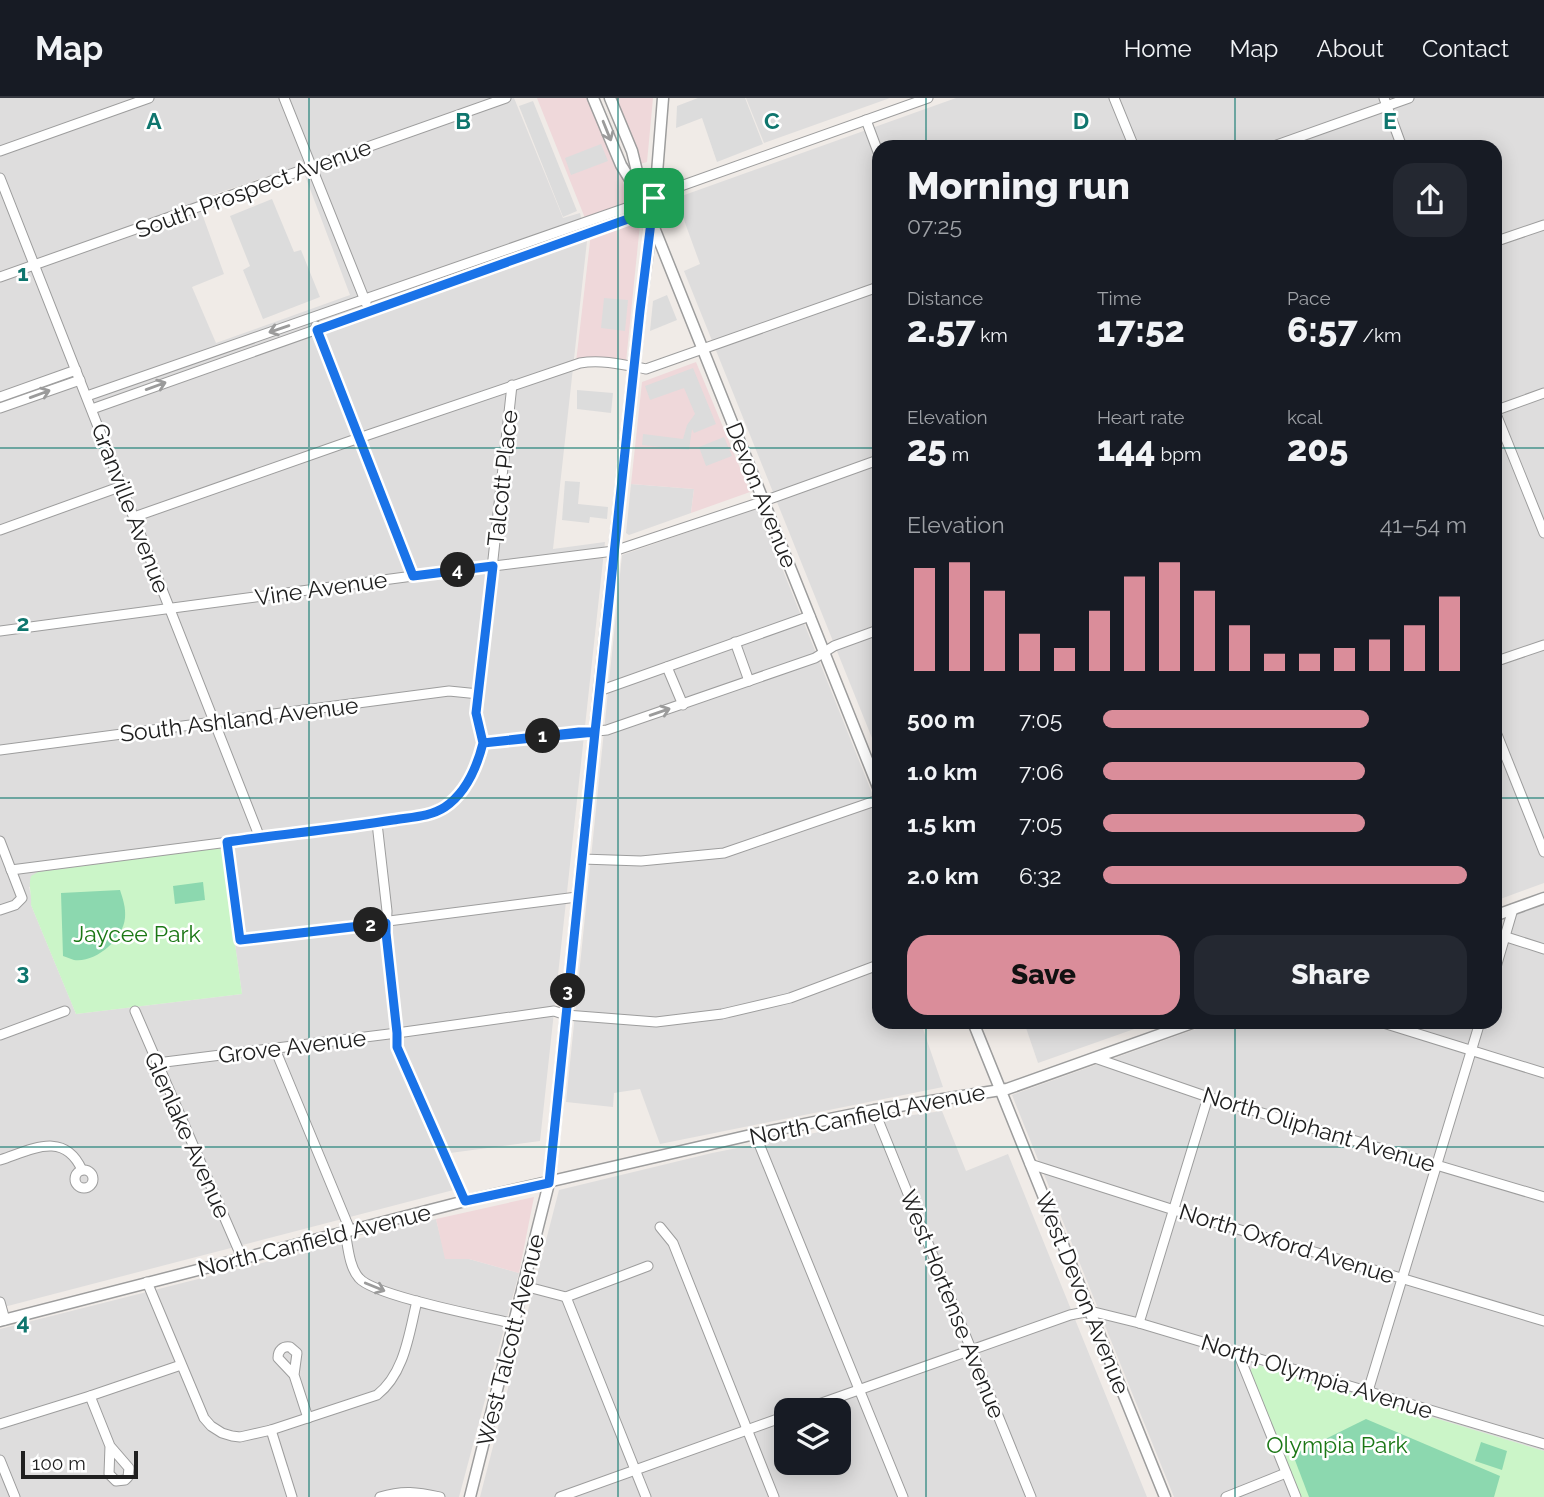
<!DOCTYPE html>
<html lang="en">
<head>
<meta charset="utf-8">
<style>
	body { margin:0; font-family:Raleway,sans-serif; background:#242831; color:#f1f3f6; height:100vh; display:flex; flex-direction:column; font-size:26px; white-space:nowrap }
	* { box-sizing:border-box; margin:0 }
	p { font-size:23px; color:#9ea1a6 }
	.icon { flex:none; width:38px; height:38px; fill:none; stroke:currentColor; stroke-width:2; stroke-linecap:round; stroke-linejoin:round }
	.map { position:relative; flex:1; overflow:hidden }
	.drawer { position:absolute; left:872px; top:42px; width:630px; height:889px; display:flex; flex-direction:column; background:#171b24; border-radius:21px; box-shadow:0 4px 18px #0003 }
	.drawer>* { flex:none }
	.buttons { position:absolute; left:774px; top:1300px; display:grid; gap:14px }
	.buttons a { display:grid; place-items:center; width:77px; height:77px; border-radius:14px; background:#171b24; box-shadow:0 4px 18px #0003; font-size:35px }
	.scale { position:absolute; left:21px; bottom:18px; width:117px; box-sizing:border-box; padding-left:7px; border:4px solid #202020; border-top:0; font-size:19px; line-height:24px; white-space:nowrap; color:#202020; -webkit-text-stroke:5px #fff; paint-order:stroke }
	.pin { position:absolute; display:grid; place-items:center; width:60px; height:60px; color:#fff; margin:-30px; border-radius:14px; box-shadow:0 4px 10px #0006 }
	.km { position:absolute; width:35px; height:35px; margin:-18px; border-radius:50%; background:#222; color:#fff; font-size:19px; line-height:35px; text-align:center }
	.round { display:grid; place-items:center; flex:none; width:74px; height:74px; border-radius:21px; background:#242831 }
	.overview { display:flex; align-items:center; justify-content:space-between; height:119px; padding:0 35px }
	h1 { font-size:38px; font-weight:800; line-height:52px }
	.stats { display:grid; grid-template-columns:repeat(3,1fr); gap:10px; height:119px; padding:7px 35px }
	.stats div { display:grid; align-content:center }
	.stats b { font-size:35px; font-weight:800 }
	.stats small { font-size:19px; font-weight:400 }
	.stats p { font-size:19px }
	.chart { height:196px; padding:14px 35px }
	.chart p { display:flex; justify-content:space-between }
	.chart svg { width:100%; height:126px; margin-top:7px; stroke:#da8d9a; stroke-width:6 }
	.action { display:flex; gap:14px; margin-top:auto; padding:14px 35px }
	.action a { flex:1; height:80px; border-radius:21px; background:#da8d9a; color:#111; font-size:28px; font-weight:800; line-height:80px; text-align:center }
	.action a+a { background:#242831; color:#f1f3f6 }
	ul { padding:0 35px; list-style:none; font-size:23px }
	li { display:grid; grid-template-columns:112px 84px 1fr; align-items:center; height:52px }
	li i { height:18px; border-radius:9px; background:#da8d9a }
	header { display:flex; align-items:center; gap:42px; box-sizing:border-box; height:98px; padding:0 35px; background:#171b24; border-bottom:2px solid #363941 }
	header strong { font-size:33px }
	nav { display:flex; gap:38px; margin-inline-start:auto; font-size:24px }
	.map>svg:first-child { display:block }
	.residential { fill:#dedddd; fill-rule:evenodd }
	.commercial { fill:#efd8da }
	.park { fill:#cbf5c8 }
	.pitch { fill:#8cd8af }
	.parking { fill:#dcdcdc }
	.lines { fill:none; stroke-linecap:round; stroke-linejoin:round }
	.minor-casing { stroke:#9d9d9d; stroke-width:11 }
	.tertiary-casing { stroke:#9d9d9d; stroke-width:13 }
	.minor { stroke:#fff; stroke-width:9 }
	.tertiary { stroke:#fff; stroke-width:10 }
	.oneway { stroke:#9b9b9b }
	.route-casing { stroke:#fff; stroke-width:14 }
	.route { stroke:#1a73e8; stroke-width:9 }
	.grid { fill:none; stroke:#0f766e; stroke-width:2; stroke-opacity:0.55 }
	.labels { text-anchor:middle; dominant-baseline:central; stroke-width:5; stroke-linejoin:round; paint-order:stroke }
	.street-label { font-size:23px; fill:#202020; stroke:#fff }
	.park-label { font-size:23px; fill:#1b7715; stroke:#fff }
	.grid-label { font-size:23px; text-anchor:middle; font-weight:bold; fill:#0f766e; stroke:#fff; stroke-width:5; stroke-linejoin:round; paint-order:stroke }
</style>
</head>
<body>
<header>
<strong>Map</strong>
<nav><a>Home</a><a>Map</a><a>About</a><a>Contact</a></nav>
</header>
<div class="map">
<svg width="1544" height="1399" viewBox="0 0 1544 1399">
	<rect width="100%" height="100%" fill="#f0ebe7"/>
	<g class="residential">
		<path d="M 0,0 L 514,0 L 563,120 L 580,115 L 587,143 L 553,451 L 605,444 L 540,1043 L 450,1055 L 465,1089 L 0,1210 ZM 301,67 L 350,197 L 216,245 L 192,189 L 224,176 L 197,102 ZM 222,753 L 242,896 L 76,916 L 31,807 L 32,801 L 29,789 Z"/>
		<path d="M 746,0 L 890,0 L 764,45 Z"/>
		<path d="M 956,0 L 1544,0 L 1544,785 L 1495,803 L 1494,49 L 878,49 L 878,655 L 684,173 L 700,166 L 676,100 Z"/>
		<path d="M 631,386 L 694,391 L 691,415 L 629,437 L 626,435 Z"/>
		<path d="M 758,410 L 878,710 L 878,924 L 938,924 L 922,928 L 943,989 L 660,1046 L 640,991 L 614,995 L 613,1009 L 566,1004 L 622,457 Z"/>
		<path d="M 1544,806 L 1544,1353 L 1255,1266 L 1250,1273 L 1301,1399 L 1174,1399 L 1012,997 L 1215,924 L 1494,924 L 1495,824 Z"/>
		<path d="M 1024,924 L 1154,924 L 1038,965 Z"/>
		<path d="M 942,1013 L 966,1073 L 1008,1056 L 1147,1399 L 480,1399 L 559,1092 L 712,1055 L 891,1020 ZM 786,1312 L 838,1312 L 838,1365 L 786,1365 Z"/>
		<path d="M 436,1121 L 446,1161 L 469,1161 L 519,1175 L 459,1399 L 0,1399 L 0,1231 Z"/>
	</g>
	<g class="commercial">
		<path d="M 537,0 L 589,0 L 640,126 L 626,264 L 576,264 L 591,135 Z"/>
		<path d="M 614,0 L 653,0 L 647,64 L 640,66 Z"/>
		<path d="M 696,264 L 750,394 L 691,415 L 694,391 L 631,386 L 642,284 Z"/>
		<path d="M 534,1099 L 519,1175 L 469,1161 L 445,1161 L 436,1121 Z"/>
	</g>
	<g class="park">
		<path d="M 218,750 L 222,753 L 223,759 L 242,896 L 76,916 L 31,807 C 32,797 28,788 31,778 L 38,774 Z"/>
		<path d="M 1255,1266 L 1544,1353 L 1544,1399 L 1301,1399 L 1250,1273 Z"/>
	</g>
	<g class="pitch">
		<path d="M 203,784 L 205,802 L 175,806 L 173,788 Z"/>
		<path d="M 120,792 C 123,801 126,810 125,820 C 123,841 96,865 74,862 C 70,861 67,859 63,858 L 61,795 Z"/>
		<path d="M 1366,1321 L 1500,1378 L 1494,1399 L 1309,1399 L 1293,1357 Z"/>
		<path d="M 1481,1344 L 1507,1353 L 1502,1372 L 1475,1363 Z"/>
	</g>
	<g class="parking">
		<path d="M 698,0 L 745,0 L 763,46 L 717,64 L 702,20 L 676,30 L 677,8 Z"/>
		<path d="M 533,3 L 577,113 L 563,119 L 519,8 Z"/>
		<path d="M 601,46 L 608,63 L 571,77 L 565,60 Z"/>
		<path d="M 272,101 L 294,154 L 301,152 L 320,199 L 263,221 L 243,172 L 250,168 L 230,118 Z"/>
		<path d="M 667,197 L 677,222 L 650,233 L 653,203 Z"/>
		<path d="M 604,200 L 628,202 L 625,233 L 601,230 Z"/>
		<path d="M 693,270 L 716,326 L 694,335 L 692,331 L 689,352 L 642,347 L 643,336 L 683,341 L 687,327 L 695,316 L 684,290 L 650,302 L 645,288 Z"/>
		<path d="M 577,292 L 613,295 L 611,315 L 577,311 Z"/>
		<path d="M 724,339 L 732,358 L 706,368 L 699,349 Z"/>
		<path d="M 565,383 L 580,384 L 578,406 L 608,409 L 607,421 L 590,419 L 589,425 L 562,422 Z"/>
	</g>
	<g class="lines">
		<defs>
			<g id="minor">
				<path d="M 284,0 L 366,205"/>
				<path d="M 1114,0 L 1134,49"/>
				<path d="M 1384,0 L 1402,49"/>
				<path d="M 866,22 L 878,54"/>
				<path d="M 1271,49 L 1409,0"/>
				<path d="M 0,53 L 149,0"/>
				<path d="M 0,80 L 260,740"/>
				<path d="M 1494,144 L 1544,127"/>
				<path d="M 0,179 L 506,0"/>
				<path d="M 316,228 L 413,478"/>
				<path d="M 87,298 L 626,110 L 643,107"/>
				<path d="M 0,299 L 76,272"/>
				<path d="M 0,310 L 80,282"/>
				<path d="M 92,311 L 628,121 L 645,106 L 664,94 L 928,0"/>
				<path d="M 1494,311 L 1544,435"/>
				<path d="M 1494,313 L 1544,295"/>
				<path d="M 134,419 L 359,340 L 580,265 C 602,261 625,267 646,271 L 878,189"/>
				<path d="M 0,432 L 122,388"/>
				<path d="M 0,533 L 413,478 L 614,453 L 764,403 L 878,362"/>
				<path d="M 735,544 L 749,583"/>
				<path d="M 1494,564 L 1544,547"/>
				<path d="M 667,569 L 683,607"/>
				<path d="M 599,593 L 810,518"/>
				<path d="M 1494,629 L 1544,754"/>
				<path d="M 483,645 L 607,632 L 815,560 L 834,548 L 878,532"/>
				<path d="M 0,652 L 449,593 L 479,596"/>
				<path d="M 377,725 L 387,813 L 386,835 L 397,935 L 397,949 L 465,1103"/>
				<path d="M 0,743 L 22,800 L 15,807 L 0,812"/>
				<path d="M 227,744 L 240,842 L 577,799"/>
				<path d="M 582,761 L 641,763 L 724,755 L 878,702"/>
				<path d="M 11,772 L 377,725 C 419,718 451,719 472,676 C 476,666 482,656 483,645 C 483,632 476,621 477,608 L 512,287"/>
				<path d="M 1494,835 L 1544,851"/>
				<path d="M 1494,876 L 1513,811"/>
				<path d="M 135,913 L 242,1160"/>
				<path d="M 1380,924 L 1544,975"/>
				<path d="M 0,937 L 65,913"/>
				<path d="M 275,951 L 350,1132"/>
				<path d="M 1095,960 L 1208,999 L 1544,1099"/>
				<path d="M 157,965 L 397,935 L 554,913 L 566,917 L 656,924 L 722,916 L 790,900 L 878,867"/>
				<path d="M 874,1012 L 1031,1399"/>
				<path d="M 755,1036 L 903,1399"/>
				<path d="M 0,1062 C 31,1052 64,1032 82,1072"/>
				<path d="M 1030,1066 L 1174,1112 L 1544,1223"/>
				<circle cx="84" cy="1081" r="9"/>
				<path d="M 660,1129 L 673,1145 L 774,1399"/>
				<path d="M 345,1134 C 348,1148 349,1169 359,1180 C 374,1198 486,1219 515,1226"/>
				<path d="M 147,1184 L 204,1320 L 211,1328 L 222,1335 L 232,1338 L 240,1339 L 271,1332 L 377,1297 C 405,1275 409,1235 417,1203"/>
				<path d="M 524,1188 L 566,1199 L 648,1168"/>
				<path d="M 566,1199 L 646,1399"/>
				<path d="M 0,1204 L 5,1222"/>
				<path d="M 1139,1225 L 1208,999"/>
				<path d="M 1238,1255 L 1296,1399"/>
				<path d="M 294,1277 L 278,1260 C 278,1252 283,1248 290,1249 L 297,1255 L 294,1277 L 308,1320"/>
				<path d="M 1368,1293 L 1480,924"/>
				<path d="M 90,1298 L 110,1348 L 109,1376 L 116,1383 L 125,1382 L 128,1379 L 129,1370 L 110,1348"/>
				<path d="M 802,1312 L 1070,1217 L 1090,1213 L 1139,1225 L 1544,1346"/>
				<path d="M 0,1326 L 90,1298 L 181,1267"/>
				<path d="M 271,1332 L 292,1399"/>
				<path d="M 0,1362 L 15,1399"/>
				<path d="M 380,1399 C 403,1392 417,1394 440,1399"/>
				<path d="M 560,1399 L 786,1318"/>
				<path d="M 1226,1399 L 1286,1375"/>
			</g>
			<g id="tertiary">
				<path d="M 593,0 L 621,67 L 640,98"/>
				<path d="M 610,0 L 632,53 L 645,106 L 651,122 L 878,689"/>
				<path d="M 1494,818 L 1544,800"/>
				<path d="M 973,924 L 1165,1399"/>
				<path d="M 0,1223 L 465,1103 L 755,1036 L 874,1012 L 1007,991 L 1195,924"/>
				<path d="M 470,1399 L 549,1085 L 599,593 L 640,213 L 655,100 L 663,0"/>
			</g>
		</defs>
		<use href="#minor" class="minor-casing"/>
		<use href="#tertiary" class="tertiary-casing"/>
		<use href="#minor" class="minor"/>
		<use href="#tertiary" class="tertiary"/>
	</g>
	<defs><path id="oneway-shaft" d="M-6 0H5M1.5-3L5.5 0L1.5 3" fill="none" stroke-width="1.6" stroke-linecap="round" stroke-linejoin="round" transform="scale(1.75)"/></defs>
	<g class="oneway">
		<use href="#oneway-shaft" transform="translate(607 33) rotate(68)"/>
		<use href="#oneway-shaft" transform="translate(279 231) rotate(161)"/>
		<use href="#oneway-shaft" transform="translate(156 288) rotate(-20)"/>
		<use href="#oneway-shaft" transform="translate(40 296) rotate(-20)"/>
		<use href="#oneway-shaft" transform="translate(660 614) rotate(-19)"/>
		<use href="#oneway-shaft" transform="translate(375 1189) rotate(22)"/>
	</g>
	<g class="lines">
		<defs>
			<path id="route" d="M 654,100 L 640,213 L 595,634 L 483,645 C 477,669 467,694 445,709 C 430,719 410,719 393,722 C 338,731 283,736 227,744 L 240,842 L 386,825 L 386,835 L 397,935 L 397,949 L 465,1103 L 549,1085 L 595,634 L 579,634 L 483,645 L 476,615 L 493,468 L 413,478 L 317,232 L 628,121 L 645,106 L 654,100"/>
		</defs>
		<use href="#route" class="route-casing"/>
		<use href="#route" class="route"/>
	</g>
	<path class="grid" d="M 309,0 L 309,1399M 618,0 L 618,1399M 926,0 L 926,49M 1235,0 L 1235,49M 0,350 L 878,350M 1494,350 L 1544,350M 0,700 L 878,700M 1494,700 L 1544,700M 926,924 L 926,1399M 1235,924 L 1235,1399M 0,1049 L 1544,1049"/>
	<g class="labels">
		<g class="street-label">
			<text transform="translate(253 90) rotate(-20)">South Prospect Avenue</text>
			<text transform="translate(502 380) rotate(-84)">Talcott Place</text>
			<text transform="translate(762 397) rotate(68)">Devon Avenue</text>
			<text transform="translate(131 410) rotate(69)">Granville Avenue</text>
			<text transform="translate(321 490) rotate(-8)">Vine Avenue</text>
			<text transform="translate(239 621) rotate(-7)">South Ashland Avenue</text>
			<text transform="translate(292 948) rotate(-7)">Grove Avenue</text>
			<text transform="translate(867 1016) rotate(-11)">North Canfield Avenue</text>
			<text transform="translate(1319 1031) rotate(17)">North Oliphant Avenue</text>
			<text transform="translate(188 1037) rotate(66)">Glenlake Avenue</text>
			<text transform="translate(314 1142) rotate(-14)">North Canfield Avenue</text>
			<text transform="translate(1287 1145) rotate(17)">North Oxford Avenue</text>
			<text transform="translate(1083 1195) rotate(68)">West Devon Avenue</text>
			<text transform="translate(953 1206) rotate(68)">West Hortense Avenue</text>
			<text transform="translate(510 1242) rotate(-76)">West Talcott Avenue</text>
			<text transform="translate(1317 1278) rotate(17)">North Olympia Avenue</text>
		</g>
		<g class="park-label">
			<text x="137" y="835">Jaycee Park</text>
			<text x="1337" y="1346">Olympia Park</text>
		</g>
	</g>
	<g class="grid-label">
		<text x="154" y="31">A</text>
		<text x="463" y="31">B</text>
		<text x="772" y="31">C</text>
		<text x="1081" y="31">D</text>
		<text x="1390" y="31">E</text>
		<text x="23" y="183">1</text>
		<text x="23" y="533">2</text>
		<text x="23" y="882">3</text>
		<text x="23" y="1232">4</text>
	</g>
</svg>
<div class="buttons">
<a><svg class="icon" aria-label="layers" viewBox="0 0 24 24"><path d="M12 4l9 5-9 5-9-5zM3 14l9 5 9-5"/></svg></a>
</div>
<div class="scale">100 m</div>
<div class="pin" style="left:654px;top:100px;background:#1e9e55"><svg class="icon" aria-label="arrive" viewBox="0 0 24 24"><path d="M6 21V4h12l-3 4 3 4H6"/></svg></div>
<b class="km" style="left:543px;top:638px">1</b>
<b class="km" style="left:371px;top:827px">2</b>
<b class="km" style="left:568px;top:893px">3</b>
<b class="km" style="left:458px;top:472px">4</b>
<section class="drawer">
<div class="overview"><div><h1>Morning run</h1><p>07:25</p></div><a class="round"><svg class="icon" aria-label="share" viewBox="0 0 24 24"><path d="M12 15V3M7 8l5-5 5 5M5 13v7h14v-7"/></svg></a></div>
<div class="stats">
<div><p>Distance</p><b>2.57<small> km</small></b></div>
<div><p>Time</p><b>17:52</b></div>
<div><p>Pace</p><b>6:57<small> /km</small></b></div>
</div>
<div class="stats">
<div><p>Elevation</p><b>25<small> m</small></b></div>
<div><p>Heart rate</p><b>144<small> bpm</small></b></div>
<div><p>kcal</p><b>205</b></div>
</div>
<div class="chart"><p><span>Elevation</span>41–54 m</p>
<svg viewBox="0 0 160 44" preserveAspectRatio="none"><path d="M5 44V8M15 44V6M25 44V16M35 44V31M45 44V36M55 44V23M65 44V11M75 44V6M85 44V16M95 44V28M105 44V38M115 44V38M125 44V36M135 44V33M145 44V28M155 44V18"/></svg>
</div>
<ul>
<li><b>500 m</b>7:05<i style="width:73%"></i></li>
<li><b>1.0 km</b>7:06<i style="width:72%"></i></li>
<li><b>1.5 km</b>7:05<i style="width:72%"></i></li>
<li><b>2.0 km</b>6:32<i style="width:100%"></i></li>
</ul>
<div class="action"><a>Save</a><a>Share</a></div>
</section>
</div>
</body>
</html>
